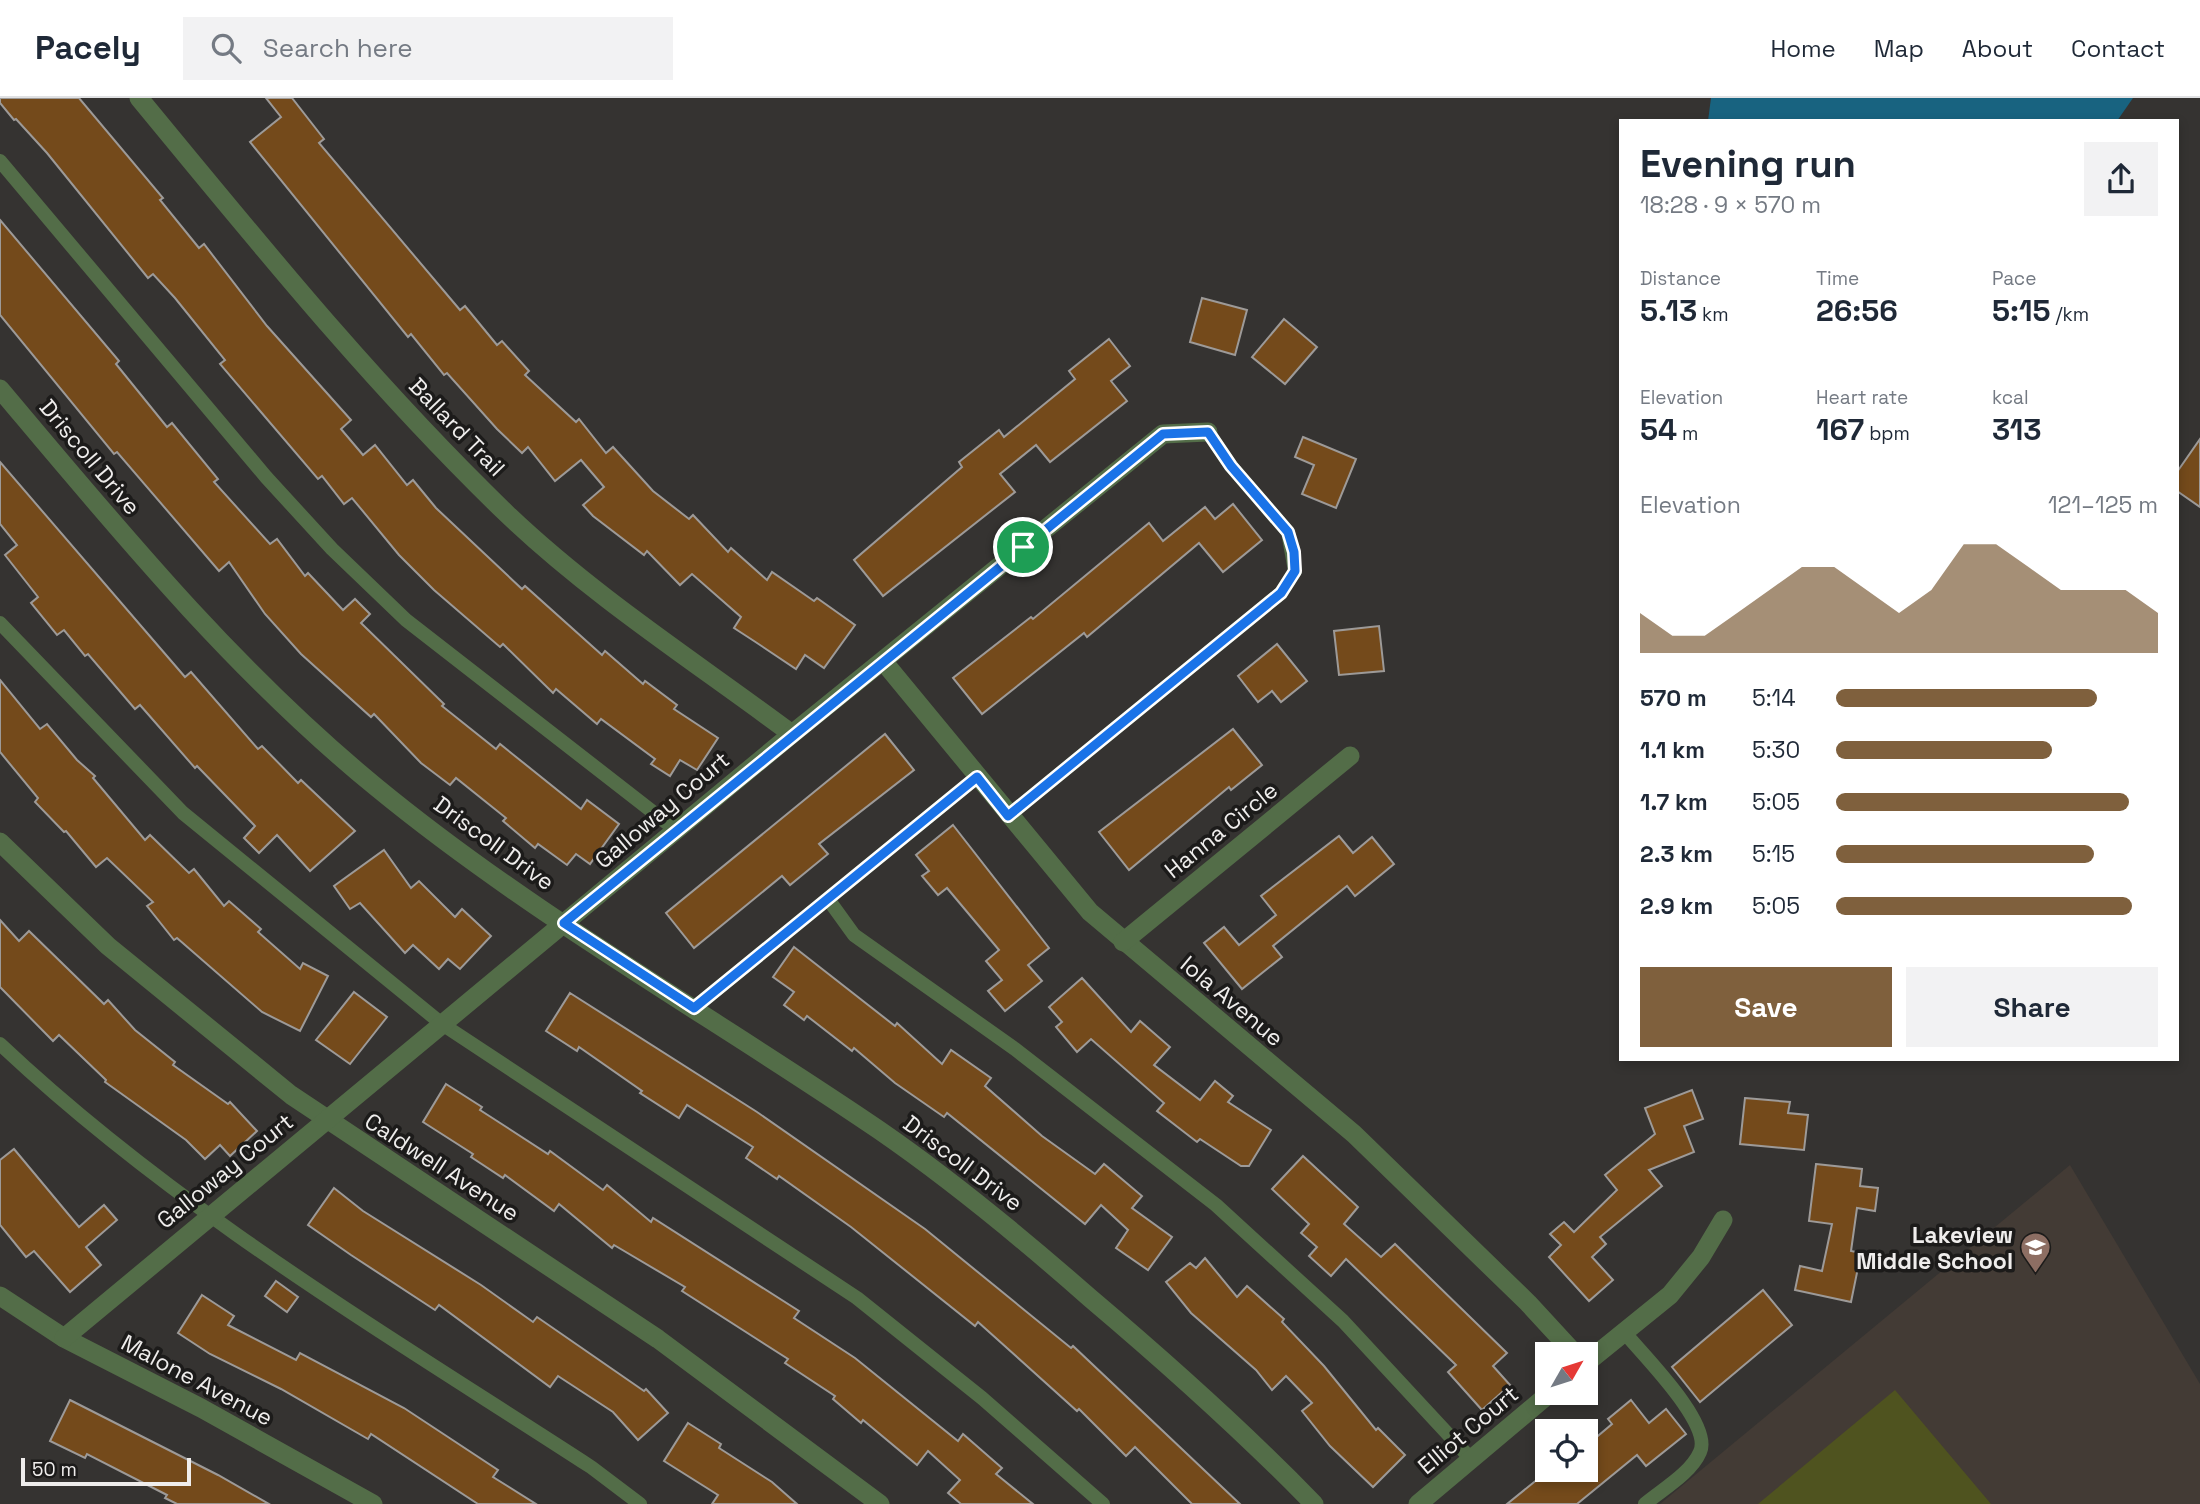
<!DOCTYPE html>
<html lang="en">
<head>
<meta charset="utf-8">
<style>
	body { margin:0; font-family:"Space Grotesk",sans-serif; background:#f2f2f3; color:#1f2937; height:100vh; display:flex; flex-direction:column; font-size:26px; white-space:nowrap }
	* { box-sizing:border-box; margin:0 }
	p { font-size:23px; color:#747a83 }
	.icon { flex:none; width:38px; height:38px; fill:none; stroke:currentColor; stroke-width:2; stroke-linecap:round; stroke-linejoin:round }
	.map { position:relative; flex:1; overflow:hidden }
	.details { position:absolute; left:1619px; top:21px; width:560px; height:942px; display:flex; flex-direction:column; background:#fff; border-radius:0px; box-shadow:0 4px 10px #0003 }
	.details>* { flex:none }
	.needle { width:46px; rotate:51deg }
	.fabs { position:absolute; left:1535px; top:1244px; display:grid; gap:14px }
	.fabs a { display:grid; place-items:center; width:63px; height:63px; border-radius:0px; background:#fff; box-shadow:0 4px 10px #0003; font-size:35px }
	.scale { position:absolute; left:21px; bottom:18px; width:170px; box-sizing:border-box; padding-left:7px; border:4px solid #efedec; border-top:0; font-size:19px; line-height:24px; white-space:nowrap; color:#efedec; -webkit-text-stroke:5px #1c1b1a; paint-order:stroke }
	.pin { position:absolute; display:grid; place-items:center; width:60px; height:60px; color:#fff; margin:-30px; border:4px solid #fff; border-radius:50%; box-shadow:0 2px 7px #0007 }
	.round { display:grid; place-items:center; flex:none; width:74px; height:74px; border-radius:0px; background:#f2f2f3 }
	.headline { display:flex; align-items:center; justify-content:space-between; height:119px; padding:0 21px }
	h1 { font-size:38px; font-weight:800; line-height:52px }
	.stats { display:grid; grid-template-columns:repeat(3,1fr); gap:10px; height:119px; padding:7px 21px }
	.stats div { display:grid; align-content:center }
	.stats b { font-size:30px; font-weight:800 }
	.stats small { font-size:19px; font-weight:400 }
	.stats p { font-size:19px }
	.chart { height:196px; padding:14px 21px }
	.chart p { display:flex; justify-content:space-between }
	.chart svg { width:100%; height:126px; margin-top:7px; fill:#7f603d; opacity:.7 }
	.button { display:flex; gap:14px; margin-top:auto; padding:14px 21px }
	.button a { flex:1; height:80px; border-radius:0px; background:#7f603d; color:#fff; font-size:28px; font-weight:800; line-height:80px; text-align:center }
	.button a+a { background:#f2f2f3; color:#1f2937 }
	ul { padding:0 21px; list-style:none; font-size:23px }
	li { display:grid; grid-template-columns:112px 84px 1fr; align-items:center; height:52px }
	li i { height:18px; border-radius:9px; background:#7f603d }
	header { display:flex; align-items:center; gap:42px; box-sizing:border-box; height:98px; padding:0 35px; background:#fff; border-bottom:2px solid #e0e1e3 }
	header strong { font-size:33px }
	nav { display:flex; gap:38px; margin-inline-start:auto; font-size:24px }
	.search { width:490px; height:63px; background:#f2f2f3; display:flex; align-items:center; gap:18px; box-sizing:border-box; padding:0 24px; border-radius:0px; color:#747a83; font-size:26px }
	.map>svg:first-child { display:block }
	.built { fill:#433b35 }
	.green { fill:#4f531f }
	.water { fill:#186380 }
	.building { fill:#744a1b; stroke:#9d9a98; stroke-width:2 }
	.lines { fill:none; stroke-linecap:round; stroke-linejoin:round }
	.service { stroke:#536d48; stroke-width:14 }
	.minor { stroke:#536d48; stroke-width:19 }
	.route-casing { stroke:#fff; stroke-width:14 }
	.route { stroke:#1a73e8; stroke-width:9 }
	.labels { text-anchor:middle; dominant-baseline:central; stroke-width:7; stroke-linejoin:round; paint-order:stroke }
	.street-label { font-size:23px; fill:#efedec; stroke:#1c1b1a }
	.poi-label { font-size:23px; font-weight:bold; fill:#efedec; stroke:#1c1b1a; text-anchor:end }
</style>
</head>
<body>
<header>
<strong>Pacely</strong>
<div class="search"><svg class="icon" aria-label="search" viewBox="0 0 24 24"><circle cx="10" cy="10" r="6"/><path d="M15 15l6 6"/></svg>Search here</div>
<nav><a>Home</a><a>Map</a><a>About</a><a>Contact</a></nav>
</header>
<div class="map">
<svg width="2200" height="1406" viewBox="0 0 2200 1406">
	<rect width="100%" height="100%" fill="#353331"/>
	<path class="built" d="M 2070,1067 L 2200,1286 L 2200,1406 L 1660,1406 Z"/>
	<path class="green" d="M 1895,1292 L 1991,1406 L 1758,1406 Z"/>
	<path class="water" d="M 1711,0 L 2133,0 L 2117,23 L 1708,23 Z"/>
	<g class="building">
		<path d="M 0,0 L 79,0 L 163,100 L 160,102 L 199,150 L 204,146 L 267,228 L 351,322 L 341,331 L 363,357 L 375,347 L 407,387 L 413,382 L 436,410 L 522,491 L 525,488 L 602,557 L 605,553 L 643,586 L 645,583 L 677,607 L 674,611 L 718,640 L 697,672 L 680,662 L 670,678 L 651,666 L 655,661 L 601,621 L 597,626 L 556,591 L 553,595 L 503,546 L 500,549 L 434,492 L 399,457 L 352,400 L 344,406 L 322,378 L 318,381 L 220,266 L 225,262 L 175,200 L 153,176 L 148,180 L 47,55 L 16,21 L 14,22 L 0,5 Z"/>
		<path d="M 266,0 L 292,0 L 324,41 L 319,45 L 460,212 L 465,208 L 497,247 L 502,243 L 529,273 L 525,277 L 576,324 L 579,321 L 606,355 L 613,349 L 653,393 L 689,421 L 693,417 L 728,454 L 731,450 L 767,482 L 772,474 L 814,503 L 817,500 L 855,527 L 824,570 L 805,557 L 796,571 L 754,543 L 734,530 L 741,519 L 692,476 L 680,487 L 647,453 L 644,457 L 593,418 L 583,407 L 604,389 L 581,362 L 555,383 L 528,349 L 522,355 L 497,331 L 447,275 L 444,277 L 411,236 L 408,239 L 250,44 L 281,19 Z"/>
		<path d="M 0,122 L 119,263 L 116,266 L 167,329 L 172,325 L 218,381 L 214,384 L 270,446 L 277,441 L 305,478 L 308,475 L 343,512 L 355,501 L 370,516 L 361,525 L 444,606 L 442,608 L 496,651 L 500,646 L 581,711 L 587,702 L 619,726 L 590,766 L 576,756 L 567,767 L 538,746 L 535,750 L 503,723 L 506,720 L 456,680 L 450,687 L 421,665 L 374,616 L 371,619 L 301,556 L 265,516 L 229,464 L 219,473 L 117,354 L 114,356 L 0,217 Z"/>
		<path d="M 1202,200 L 1247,212 L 1235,257 L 1190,244 Z"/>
		<path d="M 1284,221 L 1317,249 L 1285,286 L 1252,259 Z"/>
		<path d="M 1109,241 L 1130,268 L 1111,283 L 1127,303 L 1050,364 L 1036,347 L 1000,376 L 1015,394 L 883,498 L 854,462 L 962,369 L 959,364 L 999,332 L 1004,339 L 1075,281 L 1069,273 Z"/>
		<path d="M 1303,339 L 1356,361 L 1336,410 L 1302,396 L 1314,367 L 1295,359 Z"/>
		<path d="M 2200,341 L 2200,409 L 2177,393 L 2177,374 Z"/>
		<path d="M 0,364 L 185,579 L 191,574 L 258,651 L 262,648 L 298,685 L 301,682 L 355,733 L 310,773 L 277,737 L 259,755 L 244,740 L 255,728 L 197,668 L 195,670 L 140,607 L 135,611 L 88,556 L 85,558 L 64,532 L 57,537 L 31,505 L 38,499 L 5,457 L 17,447 L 0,426 Z"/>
		<path d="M 1233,406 L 1262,442 L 1223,474 L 1199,445 L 1087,539 L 1084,535 L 982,616 L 953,580 L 1031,519 L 1033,521 L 1149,425 L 1163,443 L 1205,409 L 1215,421 Z"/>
		<path d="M 1379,528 L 1384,573 L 1339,577 L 1334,533 Z"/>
		<path d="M 1277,546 L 1307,583 L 1281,604 L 1272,593 L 1258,604 L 1238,578 Z"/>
		<path d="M 0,582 L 40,631 L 47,626 L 77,662 L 95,678 L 93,680 L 145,742 L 150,737 L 189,775 L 194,771 L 224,808 L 229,803 L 261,831 L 258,834 L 300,871 L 303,865 L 328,878 L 300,933 L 262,914 L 177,840 L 174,842 L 147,808 L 153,804 L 107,760 L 96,769 L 66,733 L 64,734 L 35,704 L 38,700 L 0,654 Z"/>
		<path d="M 1233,631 L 1262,667 L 1231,692 L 1229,689 L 1129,772 L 1099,734 Z"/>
		<path d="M 885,636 L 914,672 L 819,746 L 828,756 L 790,787 L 782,778 L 694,850 L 666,815 Z"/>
		<path d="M 953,727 L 1049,850 L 1028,867 L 1042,883 L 1005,913 L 988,893 L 1002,882 L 986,863 L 999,852 L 947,790 L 938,797 L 922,778 L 929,773 L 916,757 Z"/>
		<path d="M 1339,738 L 1353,755 L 1372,739 L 1394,766 L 1355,798 L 1347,788 L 1273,848 L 1282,859 L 1242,891 L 1204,845 L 1224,829 L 1239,847 L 1276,817 L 1261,798 Z"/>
		<path d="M 384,752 L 411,790 L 419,783 L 455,819 L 462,811 L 491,838 L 460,871 L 448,861 L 439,871 L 413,847 L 405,855 L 360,805 L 350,811 L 334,788 Z"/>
		<path d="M 0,822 L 19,843 L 29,833 L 104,906 L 108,902 L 135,932 L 175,964 L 173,967 L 228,1006 L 230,1004 L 257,1033 L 230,1058 L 220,1047 L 205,1061 L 186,1042 L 105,984 L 106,982 L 59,937 L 53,943 L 0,889 Z"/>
		<path d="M 794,849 L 895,928 L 897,925 L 942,966 L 951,952 L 991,980 L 985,988 L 1042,1038 L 1095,1076 L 1104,1066 L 1142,1098 L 1132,1110 L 1172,1139 L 1148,1172 L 1116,1150 L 1128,1132 L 1101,1107 L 1085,1126 L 947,1015 L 944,1019 L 895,985 L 854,950 L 852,953 L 807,918 L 804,922 L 784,907 L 794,894 L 773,879 Z"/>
		<path d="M 1082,880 L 1131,934 L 1140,923 L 1170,949 L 1154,967 L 1200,1002 L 1215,983 L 1233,998 L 1228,1004 L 1271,1032 L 1249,1068 L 1241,1068 L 1200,1041 L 1197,1044 L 1157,1013 L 1164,1005 L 1091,941 L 1077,954 L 1056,929 L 1062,924 L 1049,909 Z"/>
		<path d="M 354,894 L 387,919 L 350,966 L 316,942 Z"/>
		<path d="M 570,895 L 757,1014 L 925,1131 L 1071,1250 L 1073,1248 L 1240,1406 L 1192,1406 L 1135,1349 L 1126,1358 L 1079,1311 L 1077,1313 L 978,1224 L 975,1228 L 851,1129 L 779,1078 L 777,1081 L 746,1060 L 753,1049 L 687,1007 L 679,1020 L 640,995 L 642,993 L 579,949 L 577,953 L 546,933 Z"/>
		<path d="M 446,986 L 482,1009 L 480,1012 L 548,1056 L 550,1053 L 603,1092 L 607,1087 L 651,1124 L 653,1120 L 799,1213 L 794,1220 L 855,1260 L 958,1343 L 963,1336 L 1002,1370 L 996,1376 L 1033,1406 L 961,1406 L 948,1395 L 960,1382 L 928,1353 L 917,1367 L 863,1322 L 861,1325 L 833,1301 L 835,1298 L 785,1265 L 788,1261 L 682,1193 L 685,1189 L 614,1147 L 612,1150 L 559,1106 L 554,1113 L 505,1077 L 503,1080 L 471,1059 L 473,1056 L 423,1024 Z"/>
		<path d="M 1692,992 L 1703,1021 L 1684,1028 L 1694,1054 L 1649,1072 L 1662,1088 L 1600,1139 L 1606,1146 L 1592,1159 L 1613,1182 L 1589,1203 L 1549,1159 L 1561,1147 L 1550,1136 L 1564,1124 L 1574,1134 L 1617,1092 L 1605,1077 L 1655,1036 L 1645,1010 Z"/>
		<path d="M 1745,1000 L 1790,1004 L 1788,1015 L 1808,1017 L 1804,1052 L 1740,1046 Z"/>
		<path d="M 14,1051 L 79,1129 L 104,1107 L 117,1122 L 86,1149 L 101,1167 L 70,1194 L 34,1153 L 26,1159 L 0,1127 L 0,1062 Z"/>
		<path d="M 1303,1058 L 1358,1109 L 1344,1126 L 1381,1159 L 1395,1146 L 1507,1255 L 1493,1268 L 1510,1287 L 1482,1312 L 1448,1274 L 1456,1267 L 1346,1161 L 1331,1178 L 1309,1158 L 1317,1149 L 1301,1135 L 1309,1126 L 1272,1091 Z"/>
		<path d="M 1816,1066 L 1862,1071 L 1860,1088 L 1878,1090 L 1875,1113 L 1857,1110 L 1851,1153 L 1861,1155 L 1851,1204 L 1795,1192 L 1800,1168 L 1822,1173 L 1832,1126 L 1809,1123 Z"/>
		<path d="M 334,1090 L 363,1113 L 481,1187 L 533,1224 L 537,1219 L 644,1293 L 646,1291 L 668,1315 L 638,1342 L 613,1314 L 558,1278 L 550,1289 L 439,1207 L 435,1212 L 351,1157 L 308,1127 Z"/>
		<path d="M 1205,1160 L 1237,1199 L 1247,1188 L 1284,1221 L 1282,1224 L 1324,1268 L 1376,1332 L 1378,1330 L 1405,1357 L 1373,1389 L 1330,1348 L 1302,1313 L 1312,1305 L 1286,1278 L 1272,1292 L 1256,1272 L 1191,1215 L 1166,1184 L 1190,1165 L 1196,1170 Z"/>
		<path d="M 276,1183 L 298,1199 L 287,1214 L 265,1198 Z"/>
		<path d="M 1763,1192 L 1792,1227 L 1700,1304 L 1672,1269 Z"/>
		<path d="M 202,1197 L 234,1218 L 228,1227 L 296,1262 L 300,1255 L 404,1310 L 498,1372 L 493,1379 L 536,1406 L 478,1406 L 371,1336 L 368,1341 L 281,1291 L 210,1256 L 178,1235 Z"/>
		<path d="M 70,1302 L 218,1377 L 269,1406 L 177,1406 L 165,1400 L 167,1397 L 87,1356 L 85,1360 L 50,1343 Z"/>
		<path d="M 1631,1302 L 1649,1325 L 1666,1311 L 1686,1336 L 1646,1368 L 1637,1357 L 1577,1406 L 1507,1406 L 1549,1372 L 1586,1372 L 1586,1348 L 1612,1326 L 1608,1321 Z"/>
		<path d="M 688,1325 L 721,1346 L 719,1350 L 772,1384 L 797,1406 L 712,1406 L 718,1397 L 664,1363 Z"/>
	</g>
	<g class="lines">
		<g class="service">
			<path d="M 0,63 L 266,379 L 332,451 L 406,522 L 676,732"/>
			<path d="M 0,525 L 183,715 L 442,926 L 857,1200 L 982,1300 L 1103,1406"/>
			<path d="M 1008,718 L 1281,495 L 1295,473 L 1288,434 L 1231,368 L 1208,334"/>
			<path d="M 828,801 L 854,837 L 1015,951 L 1216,1107 L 1343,1223 L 1471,1361"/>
			<path d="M 694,910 L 977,679"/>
			<path d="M 0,946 C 177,1113 388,1237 591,1369 L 640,1406"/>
			<path d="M 1625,1235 C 1643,1257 1713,1326 1700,1354 C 1691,1375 1663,1391 1645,1406"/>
		</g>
		<g class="minor">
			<path d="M 139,0 C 257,143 373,287 507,416 C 594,499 697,565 792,636"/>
			<path d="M 0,291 C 117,430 234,573 376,689 C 533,818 712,918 879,1032 C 953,1083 1023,1141 1090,1200 C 1168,1266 1243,1333 1314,1406"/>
			<path d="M 883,563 L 1090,814 L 1354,1036 L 1528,1205 L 1575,1256"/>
			<path d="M 0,744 L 108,848 L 291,997 L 658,1241 L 880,1406"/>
			<path d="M 1123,844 L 1350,658"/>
			<path d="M 0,1198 L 64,1240 L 201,1310 L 373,1406"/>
			<path d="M 64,1240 L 792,636 L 1163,336 L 1208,334"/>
			<path d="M 1586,1265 L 1670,1197 L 1701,1159 L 1723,1122"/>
			<path d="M 1418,1406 L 1550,1295"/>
		</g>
	</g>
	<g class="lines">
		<defs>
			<path id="route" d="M 1208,334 L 1231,368 L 1288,434 L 1294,454 L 1295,473 L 1281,495 L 1008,718 L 977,679 L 694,910 L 564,825 L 1163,336 Z"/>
		</defs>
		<use href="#route" class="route-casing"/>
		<use href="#route" class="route"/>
	</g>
	<defs>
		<symbol id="school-pin" viewBox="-11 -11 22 30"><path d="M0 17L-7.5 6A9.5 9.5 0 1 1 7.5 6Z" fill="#8d6e63" stroke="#1c1b1a"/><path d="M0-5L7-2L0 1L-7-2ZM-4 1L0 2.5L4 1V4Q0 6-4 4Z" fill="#fff"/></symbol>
	</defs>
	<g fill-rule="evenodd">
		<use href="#school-pin" x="2018" y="1132" width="35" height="47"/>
	</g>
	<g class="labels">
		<g class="street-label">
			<text transform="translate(457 329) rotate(46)">Ballard Trail</text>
			<text transform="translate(90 359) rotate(50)">Driscoll Drive</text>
			<text transform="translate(662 712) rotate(-40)">Galloway Court</text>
			<text transform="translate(1221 732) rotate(-39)">Hanna Circle</text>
			<text transform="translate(494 745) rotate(36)">Driscoll Drive</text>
			<text transform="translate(1232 903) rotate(40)">Iola Avenue</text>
			<text transform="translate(963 1065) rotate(37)">Driscoll Drive</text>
			<text transform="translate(442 1069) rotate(33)">Caldwell Avenue</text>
			<text transform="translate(225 1073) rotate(-39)">Galloway Court</text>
			<text transform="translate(197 1282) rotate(28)">Malone Avenue</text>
			<text transform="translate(1468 1332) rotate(-40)">Elliot Court</text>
		</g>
		<g class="poi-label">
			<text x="2013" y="1137">Lakeview<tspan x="2013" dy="26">Middle School</tspan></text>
		</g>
	</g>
</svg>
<div class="fabs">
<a><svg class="needle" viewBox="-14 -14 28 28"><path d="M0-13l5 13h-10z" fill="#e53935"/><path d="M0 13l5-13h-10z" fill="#747a83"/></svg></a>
<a><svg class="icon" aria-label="locate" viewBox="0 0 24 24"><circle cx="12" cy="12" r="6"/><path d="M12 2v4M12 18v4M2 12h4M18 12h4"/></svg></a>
</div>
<div class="scale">50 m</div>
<div class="pin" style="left:1023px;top:449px;background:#1e9e55"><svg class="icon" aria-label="arrive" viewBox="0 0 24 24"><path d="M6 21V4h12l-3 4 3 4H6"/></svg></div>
<section class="details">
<div class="headline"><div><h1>Evening run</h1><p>18:28 · 9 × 570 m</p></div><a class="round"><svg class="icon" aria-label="share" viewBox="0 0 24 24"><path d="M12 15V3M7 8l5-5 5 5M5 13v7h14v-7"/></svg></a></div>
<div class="stats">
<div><p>Distance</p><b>5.13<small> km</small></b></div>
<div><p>Time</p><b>26:56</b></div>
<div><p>Pace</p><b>5:15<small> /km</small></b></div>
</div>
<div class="stats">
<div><p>Elevation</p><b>54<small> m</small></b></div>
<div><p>Heart rate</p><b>167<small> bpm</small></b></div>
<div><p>kcal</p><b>313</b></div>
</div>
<div class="chart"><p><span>Elevation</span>121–125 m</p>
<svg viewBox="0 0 160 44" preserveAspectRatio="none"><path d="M0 44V30L10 38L20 38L30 30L40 22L50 14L60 14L70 22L80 30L90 22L100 6L110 6L120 14L130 22L140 22L150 22L160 30V44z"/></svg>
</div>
<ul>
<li><b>570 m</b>5:14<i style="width:81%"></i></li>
<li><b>1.1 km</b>5:30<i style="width:67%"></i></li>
<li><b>1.7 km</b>5:05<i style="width:91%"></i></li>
<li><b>2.3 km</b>5:15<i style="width:80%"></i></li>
<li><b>2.9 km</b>5:05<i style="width:92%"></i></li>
</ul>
<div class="button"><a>Save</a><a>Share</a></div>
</section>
</div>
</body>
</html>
